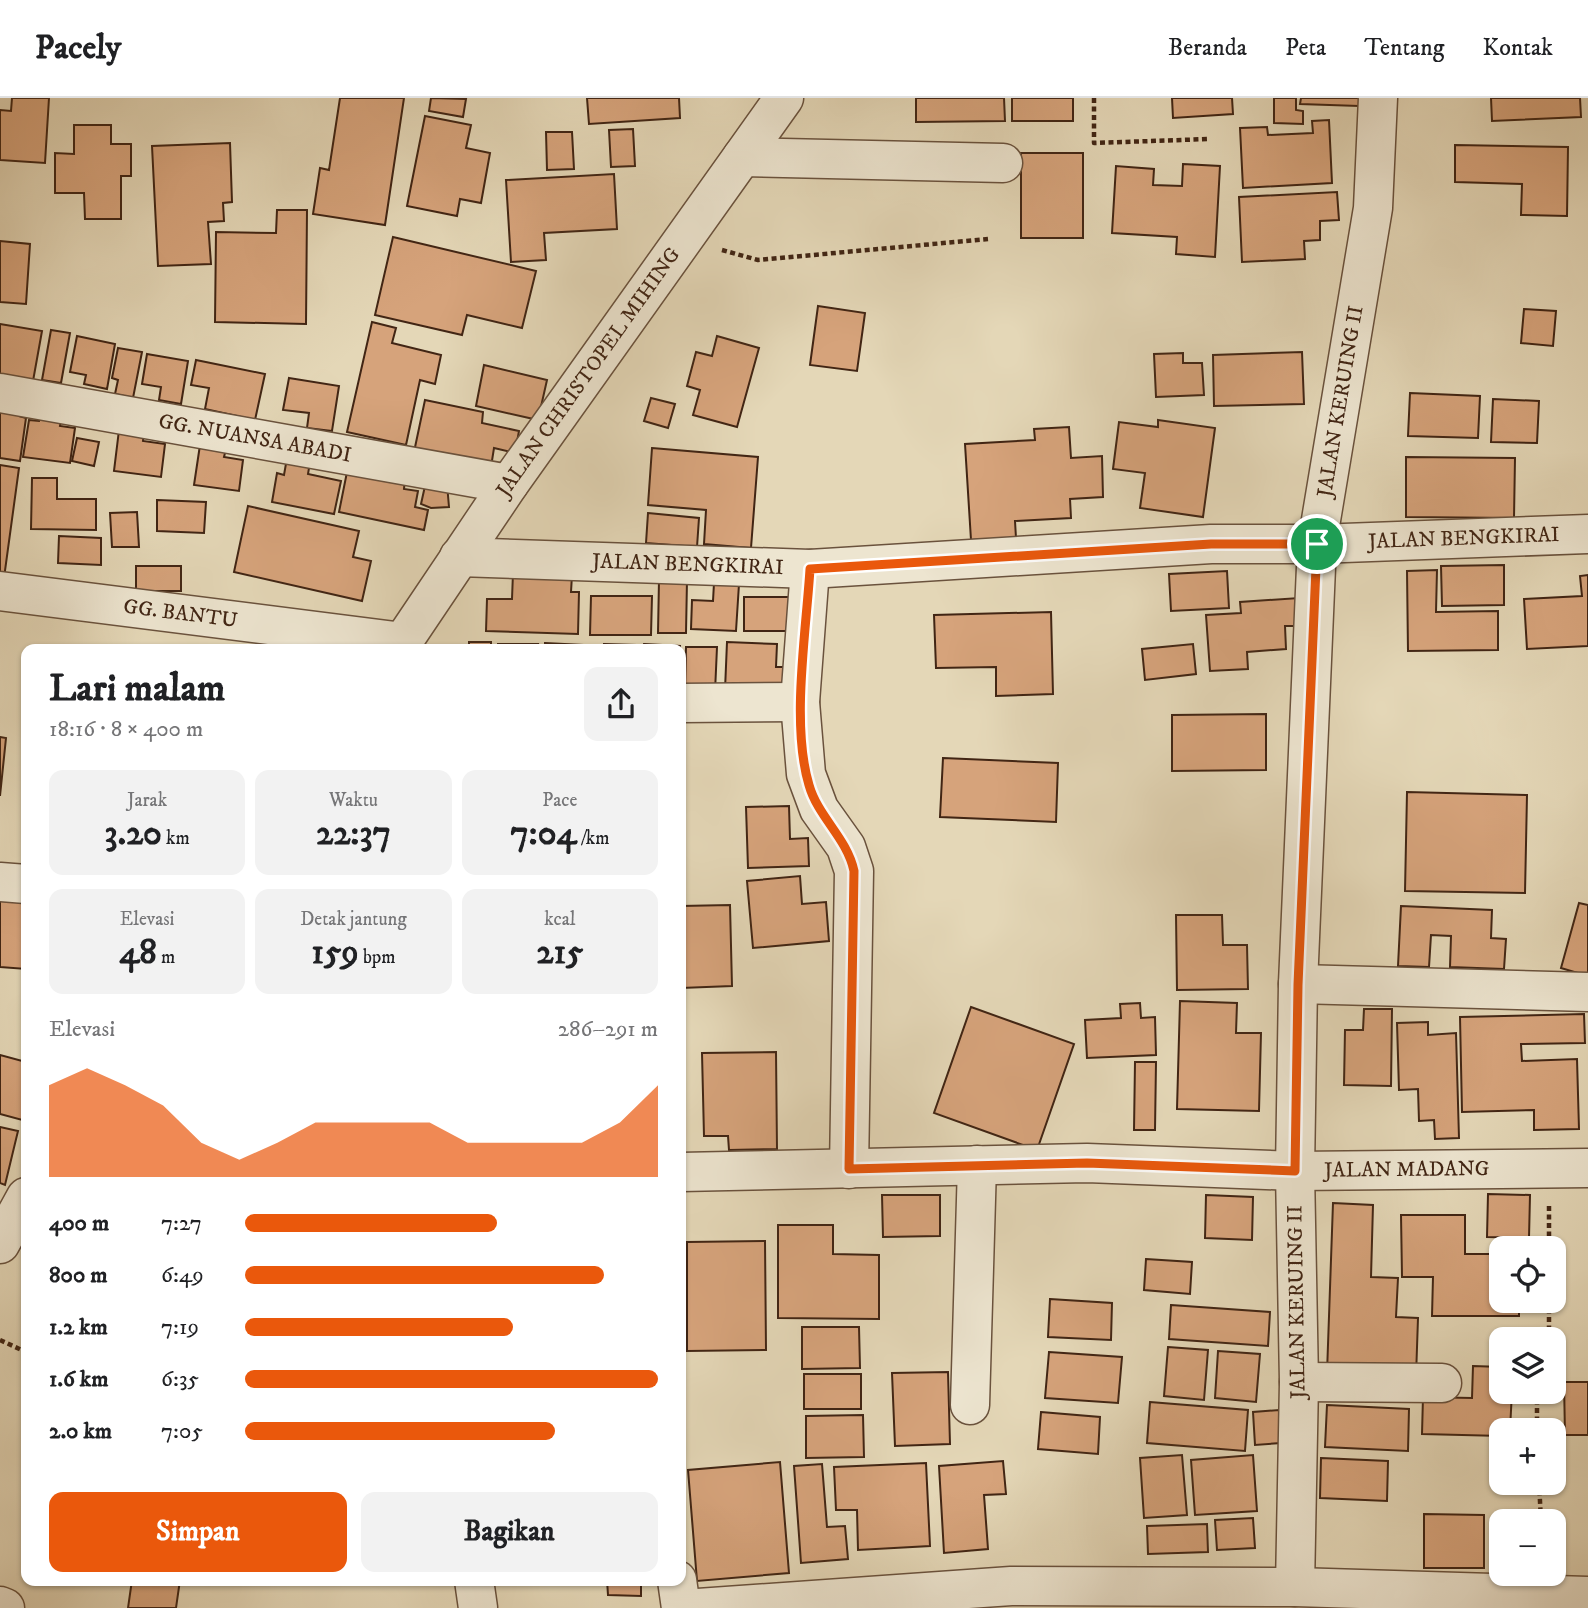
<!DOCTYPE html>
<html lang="id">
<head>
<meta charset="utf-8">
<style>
	body { margin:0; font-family:"IM FELL DW Pica",serif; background:#f2f2f2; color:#202124; height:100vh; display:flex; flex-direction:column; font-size:26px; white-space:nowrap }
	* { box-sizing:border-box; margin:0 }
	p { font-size:23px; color:#757577 }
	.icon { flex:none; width:38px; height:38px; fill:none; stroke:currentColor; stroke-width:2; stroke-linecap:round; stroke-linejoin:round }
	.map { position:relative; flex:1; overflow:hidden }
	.panel { position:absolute; left:21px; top:546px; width:665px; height:942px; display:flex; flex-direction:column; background:#fff; border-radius:14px; box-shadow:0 2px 5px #0004 }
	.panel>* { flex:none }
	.controls { position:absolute; left:1489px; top:1138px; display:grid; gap:14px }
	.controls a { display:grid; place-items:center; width:77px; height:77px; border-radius:14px; background:#fff; box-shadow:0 2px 5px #0004; font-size:35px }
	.pin { position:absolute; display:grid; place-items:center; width:60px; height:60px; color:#fff; margin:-30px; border:4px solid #fff; border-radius:50%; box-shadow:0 2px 7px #0007 }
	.round { display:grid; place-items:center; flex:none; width:74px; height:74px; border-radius:14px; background:#f2f2f2 }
	.summary { display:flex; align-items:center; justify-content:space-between; height:119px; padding:0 28px }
	h1 { font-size:38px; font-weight:700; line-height:52px }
	.stats { display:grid; grid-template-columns:repeat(3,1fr); gap:10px; height:119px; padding:7px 28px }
	.stats div { display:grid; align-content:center; border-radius:14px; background:#f2f2f2; text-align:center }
	.stats b { font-size:35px; font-weight:700 }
	.stats small { font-size:19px; font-weight:400 }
	.stats p { font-size:19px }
	.chart { height:196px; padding:14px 28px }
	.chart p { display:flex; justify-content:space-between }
	.chart svg { width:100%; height:126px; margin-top:7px; fill:#ea580c; opacity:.7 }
	.primary-button { display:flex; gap:14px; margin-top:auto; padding:14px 28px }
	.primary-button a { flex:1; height:80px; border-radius:14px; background:#ea580c; color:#fff; font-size:28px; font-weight:700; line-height:80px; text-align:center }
	.primary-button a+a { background:#f2f2f2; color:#202124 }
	ul { padding:0 28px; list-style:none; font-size:23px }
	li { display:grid; grid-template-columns:112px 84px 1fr; align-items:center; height:52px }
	li i { height:18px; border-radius:9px; background:#ea580c }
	header { display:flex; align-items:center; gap:42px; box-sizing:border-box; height:98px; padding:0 35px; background:#fff; border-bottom:2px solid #e0e0e0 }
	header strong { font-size:33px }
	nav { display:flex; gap:38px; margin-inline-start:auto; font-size:24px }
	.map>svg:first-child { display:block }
	.building { fill:#d6a37b; stroke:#412514; stroke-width:2 }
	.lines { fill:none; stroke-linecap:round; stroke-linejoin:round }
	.street-casing { stroke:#6a523d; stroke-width:41 }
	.path { stroke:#412514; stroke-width:4.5; stroke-dasharray:5 3.5; stroke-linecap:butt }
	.street { stroke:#ede5d0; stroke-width:38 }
	.route-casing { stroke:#fff; stroke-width:14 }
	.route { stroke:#ea580c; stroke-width:9 }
	.labels { text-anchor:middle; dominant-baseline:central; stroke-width:5; stroke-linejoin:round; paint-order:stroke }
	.street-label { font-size:21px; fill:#412514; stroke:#ede5d0 }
</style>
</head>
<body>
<header>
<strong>Pacely</strong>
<nav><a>Beranda</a><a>Peta</a><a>Tentang</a><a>Kontak</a></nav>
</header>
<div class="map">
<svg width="1588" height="1510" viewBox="0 0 1588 1510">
	<rect width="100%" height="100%" fill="#e4d7b7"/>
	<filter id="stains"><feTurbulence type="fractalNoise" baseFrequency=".00286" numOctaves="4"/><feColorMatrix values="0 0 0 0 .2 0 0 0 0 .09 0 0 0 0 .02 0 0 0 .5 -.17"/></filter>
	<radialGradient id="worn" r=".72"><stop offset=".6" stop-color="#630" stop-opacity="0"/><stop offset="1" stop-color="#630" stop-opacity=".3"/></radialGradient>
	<g class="building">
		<path d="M 12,0 L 49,0 L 45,65 L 0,62 L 0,12 L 11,13 Z"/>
		<path d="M 340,0 L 404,0 L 385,127 L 313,116 L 320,70 L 329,72 Z"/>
		<path d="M 431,0 L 466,1 L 463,19 L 429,13 Z"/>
		<path d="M 587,0 L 679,0 L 680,20 L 589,26 Z"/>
		<path d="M 916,0 L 1004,0 L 1005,23 L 916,24 Z"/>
		<rect x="1012" y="0" width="61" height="23"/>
		<path d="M 1172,0 L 1232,0 L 1233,16 L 1173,20 Z"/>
		<path d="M 1274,0 L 1296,0 L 1296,12 L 1303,13 L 1303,26 L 1274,25 Z"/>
		<path d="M 1301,0 L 1360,0 L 1359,8 L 1300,6 Z"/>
		<path d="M 1491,0 L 1580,0 L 1581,19 L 1492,23 Z"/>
		<path d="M 425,18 L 471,27 L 466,50 L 490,55 L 481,105 L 460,101 L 457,118 L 407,108 Z"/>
		<path d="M 1329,22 L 1332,85 L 1243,90 L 1240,30 L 1267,29 L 1268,37 L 1313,35 L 1312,23 Z"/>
		<path d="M 74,27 L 111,27 L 111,46 L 131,46 L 131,78 L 121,78 L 121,121 L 85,121 L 84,95 L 55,95 L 55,55 L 74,56 Z"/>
		<path d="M 633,31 L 635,68 L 611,69 L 609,32 Z"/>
		<path d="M 546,34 L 572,34 L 574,71 L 547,72 Z"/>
		<path d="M 230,45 L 232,104 L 223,105 L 224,123 L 208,124 L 211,166 L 158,168 L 152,48 Z"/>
		<path d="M 1455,47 L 1568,49 L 1567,118 L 1521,117 L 1522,86 L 1455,84 Z"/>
		<rect x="1021" y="55" width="62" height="85"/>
		<path d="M 1183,66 L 1220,68 L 1215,159 L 1176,156 L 1177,139 L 1112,135 L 1116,68 L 1154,71 L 1153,87 L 1182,88 Z"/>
		<path d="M 614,76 L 617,131 L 544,135 L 546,162 L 511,164 L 506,82 Z"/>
		<path d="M 1337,94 L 1339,122 L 1320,123 L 1320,142 L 1304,143 L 1305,161 L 1242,164 L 1239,99 Z"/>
		<path d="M 277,112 L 307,112 L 306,226 L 215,224 L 216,134 L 276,135 Z"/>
		<path d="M 393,139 L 536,173 L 522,230 L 467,217 L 462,237 L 375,217 Z"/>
		<path d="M 0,143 L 30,146 L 26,206 L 0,204 Z"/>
		<path d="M 818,208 L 865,215 L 857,273 L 810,267 Z"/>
		<path d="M 1524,211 L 1556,213 L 1553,248 L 1521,245 Z"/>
		<path d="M 372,224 L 396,230 L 392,245 L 441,257 L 435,286 L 420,282 L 406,347 L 347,334 Z"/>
		<path d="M 0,226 L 42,233 L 33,283 L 0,277 Z"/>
		<path d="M 51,232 L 70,235 L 61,285 L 42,282 Z"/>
		<path d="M 77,238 L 115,246 L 107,291 L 84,286 L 86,277 L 70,274 Z"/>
		<path d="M 717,238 L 759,250 L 737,329 L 693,317 L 700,292 L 687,288 L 696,254 L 712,258 Z"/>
		<path d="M 118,250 L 142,254 L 133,300 L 115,296 L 118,282 L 112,280 Z"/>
		<path d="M 1302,254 L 1304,306 L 1214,308 L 1213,257 Z"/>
		<path d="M 1183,255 L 1183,265 L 1202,265 L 1204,297 L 1156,299 L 1154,256 Z"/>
		<path d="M 147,256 L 188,263 L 181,306 L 159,302 L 161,289 L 142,286 Z"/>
		<path d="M 196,262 L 265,276 L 255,322 L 205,311 L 209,290 L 191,287 Z"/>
		<path d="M 484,267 L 547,282 L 538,322 L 476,308 Z"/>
		<path d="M 289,280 L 339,288 L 332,333 L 307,330 L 309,315 L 283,312 Z"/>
		<path d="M 1410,295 L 1480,298 L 1478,340 L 1408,338 Z"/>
		<path d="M 651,300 L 675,306 L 668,330 L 644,323 Z"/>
		<path d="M 1493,301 L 1539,303 L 1537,345 L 1491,344 Z"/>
		<path d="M 425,302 L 483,314 L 482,325 L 519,333 L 515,355 L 494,350 L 491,369 L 414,354 Z"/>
		<path d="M 0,308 L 20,308 L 19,318 L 26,320 L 20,363 L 0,360 Z"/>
		<path d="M 40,316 L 62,319 L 60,328 L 75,330 L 70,365 L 23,359 L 29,322 L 39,323 Z"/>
		<path d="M 1158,322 L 1215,330 L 1203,419 L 1140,410 L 1145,375 L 1113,371 L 1119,324 L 1158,329 Z"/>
		<path d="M 1069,329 L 1071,360 L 1102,358 L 1103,399 L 1070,401 L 1071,420 L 1015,423 L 1016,440 L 971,442 L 965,346 L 1035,342 L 1034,331 Z"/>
		<path d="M 119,332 L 144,335 L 143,343 L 165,346 L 161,379 L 114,373 Z"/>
		<path d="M 77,340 L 99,344 L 94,368 L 72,363 Z"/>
		<path d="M 200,347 L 226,351 L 224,359 L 243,362 L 239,393 L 194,387 Z"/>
		<path d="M 652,350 L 758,359 L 751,450 L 704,446 L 706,412 L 648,407 Z"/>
		<path d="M 1406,359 L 1515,360 L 1514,420 L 1406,419 Z"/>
		<path d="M 287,360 L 310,364 L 308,376 L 341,383 L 334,416 L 272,404 L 277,375 L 284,377 Z"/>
		<path d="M 0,367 L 19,370 L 4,480 L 0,479 Z"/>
		<path d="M 348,369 L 405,381 L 404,391 L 418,393 L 415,409 L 428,412 L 424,432 L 339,414 Z"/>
		<path d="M 32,380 L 57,380 L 57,401 L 96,401 L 96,432 L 31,431 Z"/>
		<path d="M 447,386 L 449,409 L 431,410 L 421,406 L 425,388 Z"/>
		<path d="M 157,402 L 206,404 L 204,435 L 157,433 Z"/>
		<path d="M 248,408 L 359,433 L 353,459 L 371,463 L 362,503 L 234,474 Z"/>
		<path d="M 137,414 L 139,449 L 112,449 L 110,415 Z"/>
		<path d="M 648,415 L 699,420 L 697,449 L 646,445 Z"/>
		<path d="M 59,438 L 101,440 L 101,467 L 58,465 Z"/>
		<path d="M 1504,467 L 1504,507 L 1442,508 L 1441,468 Z"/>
		<rect x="136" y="468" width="45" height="25"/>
		<path d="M 1437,472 L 1436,514 L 1498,513 L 1498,552 L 1408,553 L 1407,473 Z"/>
		<path d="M 1227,473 L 1229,510 L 1171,513 L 1169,476 Z"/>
		<path d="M 513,475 L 572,477 L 571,494 L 579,494 L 578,536 L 486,533 L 487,501 L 512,501 Z"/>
		<path d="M 1588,477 L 1588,548 L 1527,551 L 1524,501 L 1582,498 L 1580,478 Z"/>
		<path d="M 659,482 L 687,482 L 686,535 L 658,535 Z"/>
		<path d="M 714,485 L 739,486 L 736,533 L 691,531 L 692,502 L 713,503 Z"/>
		<path d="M 591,498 L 652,498 L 651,537 L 590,537 Z"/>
		<rect x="744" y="499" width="49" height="34"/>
		<path d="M 1299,500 L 1301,528 L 1285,528 L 1286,551 L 1247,554 L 1248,571 L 1210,573 L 1206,517 L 1241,515 L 1240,504 Z"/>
		<path d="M 1051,514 L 1053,596 L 996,598 L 996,569 L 936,570 L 934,517 Z"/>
		<rect x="469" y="544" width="22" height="7"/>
		<path d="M 727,544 L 777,546 L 776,569 L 792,569 L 791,595 L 725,592 Z"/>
		<path d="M 545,545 L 583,547 L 583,551 L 545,551 Z"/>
		<path d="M 498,546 L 538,546 L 537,551 L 498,551 Z"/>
		<path d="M 604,546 L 636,547 L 636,551 L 604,551 Z"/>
		<path d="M 644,546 L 680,548 L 680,551 L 643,551 Z"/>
		<path d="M 1193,546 L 1196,576 L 1145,582 L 1142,551 Z"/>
		<path d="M 686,549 L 717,549 L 715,594 L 685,593 Z"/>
		<path d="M 1266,616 L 1266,672 L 1172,673 L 1172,617 Z"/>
		<path d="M 0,639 L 6,640 L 0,698 Z"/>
		<path d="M 943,660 L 1058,665 L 1056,724 L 940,719 Z"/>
		<path d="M 1407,694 L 1527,697 L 1525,795 L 1405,793 Z"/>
		<path d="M 789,708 L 790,741 L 808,740 L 809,768 L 748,770 L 746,709 Z"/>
		<path d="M 800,778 L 802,806 L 826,804 L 829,843 L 753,850 L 747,783 Z"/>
		<path d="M 0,800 L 26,803 L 26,871 L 0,869 Z"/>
		<path d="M 1579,805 L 1588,807 L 1588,878 L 1561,870 Z"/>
		<path d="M 730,807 L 732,888 L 681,890 L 681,808 Z"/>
		<path d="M 1401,808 L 1492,812 L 1491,840 L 1506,841 L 1504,871 L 1450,869 L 1451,838 L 1431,837 L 1429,869 L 1398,868 Z"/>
		<path d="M 1176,817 L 1222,817 L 1223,847 L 1247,847 L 1248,891 L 1177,892 Z"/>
		<path d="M 1180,903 L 1237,905 L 1236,935 L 1261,935 L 1259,1013 L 1177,1011 Z"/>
		<path d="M 1140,905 L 1141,920 L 1155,919 L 1156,957 L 1087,960 L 1085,922 L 1121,920 L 1120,906 Z"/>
		<path d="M 971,909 L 1074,946 L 1037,1052 L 934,1015 Z"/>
		<path d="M 1364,911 L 1392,911 L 1391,988 L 1344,987 L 1345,932 L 1363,932 Z"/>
		<path d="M 1584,916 L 1585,945 L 1521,946 L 1522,963 L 1577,961 L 1579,1031 L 1534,1032 L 1534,1012 L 1462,1014 L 1460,919 Z"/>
		<path d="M 1428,924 L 1428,937 L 1456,935 L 1459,1040 L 1435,1041 L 1434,1022 L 1419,1023 L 1418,991 L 1399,992 L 1397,925 Z"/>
		<path d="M 776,954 L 777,1051 L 729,1052 L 728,1038 L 704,1038 L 702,955 Z"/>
		<path d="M 0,957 L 26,964 L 26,1023 L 0,1016 Z"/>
		<path d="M 1135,964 L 1156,964 L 1155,1032 L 1134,1032 Z"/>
		<path d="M 0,1029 L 18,1033 L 5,1087 L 0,1085 Z"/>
		<path d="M 1488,1096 L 1530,1097 L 1529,1140 L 1487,1139 Z"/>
		<path d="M 882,1097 L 940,1097 L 940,1138 L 883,1139 Z"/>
		<path d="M 1206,1097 L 1253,1099 L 1252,1142 L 1205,1140 Z"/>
		<path d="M 1333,1105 L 1373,1107 L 1371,1179 L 1398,1180 L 1396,1219 L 1418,1220 L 1416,1279 L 1327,1275 Z"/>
		<path d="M 1401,1117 L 1465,1117 L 1465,1156 L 1502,1156 L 1502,1202 L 1519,1202 L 1519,1218 L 1432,1218 L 1433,1179 L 1402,1179 Z"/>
		<path d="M 778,1127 L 833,1127 L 833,1156 L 879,1157 L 879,1221 L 778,1220 Z"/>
		<path d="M 765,1143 L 766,1252 L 687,1253 L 687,1144 Z"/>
		<path d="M 1146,1161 L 1192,1164 L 1190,1196 L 1144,1192 Z"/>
		<path d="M 1050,1201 L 1112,1205 L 1111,1242 L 1048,1239 Z"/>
		<path d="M 1171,1207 L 1270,1214 L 1268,1248 L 1169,1241 Z"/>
		<path d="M 802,1229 L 859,1229 L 860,1270 L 802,1271 Z"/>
		<path d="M 1168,1249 L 1208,1252 L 1204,1302 L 1164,1298 Z"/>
		<path d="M 1218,1253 L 1260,1256 L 1256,1304 L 1215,1300 Z"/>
		<path d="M 1049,1254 L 1122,1259 L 1118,1305 L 1045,1300 Z"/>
		<path d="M 1473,1268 L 1502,1269 L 1502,1293 L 1512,1293 L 1510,1332 L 1502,1332 L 1502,1338 L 1422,1336 L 1423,1299 L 1472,1300 Z"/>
		<path d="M 948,1274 L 950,1346 L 895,1348 L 892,1275 Z"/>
		<rect x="804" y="1276" width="57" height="35"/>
		<path d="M 1564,1284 L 1588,1284 L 1588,1337 L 1565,1337 Z"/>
		<path d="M 1150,1304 L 1248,1312 L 1245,1353 L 1147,1345 Z"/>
		<path d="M 1327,1307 L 1409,1311 L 1408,1353 L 1325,1349 Z"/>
		<path d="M 1279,1312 L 1281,1345 L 1255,1347 L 1253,1314 Z"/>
		<path d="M 1041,1314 L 1100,1319 L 1098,1356 L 1038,1351 Z"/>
		<path d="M 863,1317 L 864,1359 L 806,1360 L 806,1318 Z"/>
		<path d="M 1182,1357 L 1187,1417 L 1144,1420 L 1140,1360 Z"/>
		<path d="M 1253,1357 L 1257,1413 L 1195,1417 L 1191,1362 Z"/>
		<path d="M 1321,1360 L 1388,1363 L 1387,1403 L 1320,1400 Z"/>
		<path d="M 1003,1363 L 1006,1396 L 984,1397 L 988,1451 L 944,1455 L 939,1368 Z"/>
		<path d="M 780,1364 L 789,1475 L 697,1483 L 688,1372 Z"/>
		<path d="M 926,1365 L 930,1448 L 858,1452 L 857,1412 L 836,1412 L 834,1369 Z"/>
		<path d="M 822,1366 L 827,1429 L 845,1428 L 848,1461 L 801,1465 L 794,1368 Z"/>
		<path d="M 1424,1416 L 1484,1417 L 1484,1470 L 1424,1470 Z"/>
		<path d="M 1253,1420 L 1255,1450 L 1217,1452 L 1215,1422 Z"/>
		<path d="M 1207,1426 L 1208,1454 L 1148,1456 L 1147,1428 Z"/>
		<path d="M 132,1482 L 180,1482 L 176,1510 L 128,1510 Z"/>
		<path d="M 607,1482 L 641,1482 L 641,1498 L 608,1497 Z"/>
	</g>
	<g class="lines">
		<defs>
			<g id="street">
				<path d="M 742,59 L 1003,65"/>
				<path id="s1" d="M 0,295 L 509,386"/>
				<path id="s2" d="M 459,459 L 810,471 L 1211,446 L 1317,446 L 1588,436"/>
				<path d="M 810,471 L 800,604 L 806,676 L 819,711 L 846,749 L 854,773 L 849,1071"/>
				<path id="s3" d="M 0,493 L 403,544"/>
				<path id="s4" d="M 398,551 L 509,386 L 784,0"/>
				<path d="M 681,605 L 800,604"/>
				<path d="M 0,784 L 26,786"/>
				<path d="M 1298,886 L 1588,894"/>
				<path id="s5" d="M 681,1074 L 1087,1065 L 1295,1073 L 1588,1070"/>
				<path d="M 0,1146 L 26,1099"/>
				<path d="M 1299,1284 L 1442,1285"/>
				<path d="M 970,1307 L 977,1067"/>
				<path d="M 474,1482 L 478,1510"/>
				<path d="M 677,1482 L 681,1510"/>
				<path id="s6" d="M 1295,1489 L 1299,1284 L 1295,1073 L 1298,886 L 1317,446 L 1373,110 L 1378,0"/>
				<path d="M 0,1508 L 5,1510"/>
				<path d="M 698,1510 L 1011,1488 L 1295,1489 L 1588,1498"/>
			</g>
		</defs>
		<use href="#street" class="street-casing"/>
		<g class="path">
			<path d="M 1094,0 L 1094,45 L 1209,41"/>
			<path d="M 722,152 L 758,162 L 988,141"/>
			<path d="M 1549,1108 L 1549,1150"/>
			<path d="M 1549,1202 L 1549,1241"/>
			<path d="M 0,1242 L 26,1254"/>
			<path d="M 1537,1332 L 1537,1293"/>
			<path d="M 1539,1384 L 1541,1423"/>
		</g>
		<use href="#street" class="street"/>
	</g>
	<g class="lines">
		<defs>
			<path id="route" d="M 1211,446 L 1317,446 L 1298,887 L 1295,1073 L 1087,1065 L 849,1071 L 854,773 C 847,740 818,719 809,687 C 791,627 806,535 810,471 Z"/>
		</defs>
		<use href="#route" class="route-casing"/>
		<use href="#route" class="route"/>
	</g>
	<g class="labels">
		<g class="street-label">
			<text stroke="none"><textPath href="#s4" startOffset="336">JALAN CHRISTOPEL MIHING</textPath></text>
			<text stroke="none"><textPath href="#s6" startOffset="1188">JALAN KERUING II</textPath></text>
			<text stroke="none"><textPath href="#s1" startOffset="259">GG. NUANSA ABADI</textPath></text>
			<text stroke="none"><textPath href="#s2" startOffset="1006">JALAN BENGKIRAI</textPath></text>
			<text stroke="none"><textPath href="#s2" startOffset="229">JALAN BENGKIRAI</textPath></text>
			<text stroke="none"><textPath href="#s3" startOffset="182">GG. BANTU</textPath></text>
			<text stroke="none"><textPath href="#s5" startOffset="726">JALAN MADANG</textPath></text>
			<text transform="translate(1297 1204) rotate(-91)">JALAN KERUING II</text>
		</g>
	</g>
	<rect width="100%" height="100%" filter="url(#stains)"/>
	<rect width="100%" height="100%" fill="url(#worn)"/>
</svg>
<div class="controls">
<a><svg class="icon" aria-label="locate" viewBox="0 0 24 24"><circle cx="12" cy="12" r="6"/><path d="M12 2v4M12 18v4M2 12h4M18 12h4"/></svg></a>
<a><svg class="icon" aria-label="layers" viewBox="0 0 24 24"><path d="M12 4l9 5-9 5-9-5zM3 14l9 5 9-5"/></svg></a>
<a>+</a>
<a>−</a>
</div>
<div class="pin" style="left:1317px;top:446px;background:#1e9e55"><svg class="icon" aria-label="arrive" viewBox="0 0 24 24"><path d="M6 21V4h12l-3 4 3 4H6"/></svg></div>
<section class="panel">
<div class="summary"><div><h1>Lari malam</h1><p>18:16 · 8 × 400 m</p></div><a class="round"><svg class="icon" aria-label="share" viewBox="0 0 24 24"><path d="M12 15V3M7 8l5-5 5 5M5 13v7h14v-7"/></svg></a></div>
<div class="stats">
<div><p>Jarak</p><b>3.20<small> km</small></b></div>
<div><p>Waktu</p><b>22:37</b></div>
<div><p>Pace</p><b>7:04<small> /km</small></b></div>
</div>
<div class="stats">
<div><p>Elevasi</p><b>48<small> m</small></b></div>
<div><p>Detak jantung</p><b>159<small> bpm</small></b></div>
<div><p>kcal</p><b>215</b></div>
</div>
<div class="chart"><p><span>Elevasi</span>286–291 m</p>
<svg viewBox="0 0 160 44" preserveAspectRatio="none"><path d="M0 44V12L10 6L20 12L30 19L40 32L50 38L60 32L70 25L80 25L90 25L100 25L110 32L120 32L130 32L140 32L150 25L160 12V44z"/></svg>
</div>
<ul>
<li><b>400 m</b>7:27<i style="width:61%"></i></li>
<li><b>800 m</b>6:49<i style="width:87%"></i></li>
<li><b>1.2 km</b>7:19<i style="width:65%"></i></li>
<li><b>1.6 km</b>6:35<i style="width:100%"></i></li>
<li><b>2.0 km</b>7:05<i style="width:75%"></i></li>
</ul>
<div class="primary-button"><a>Simpan</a><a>Bagikan</a></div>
</section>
</div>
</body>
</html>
